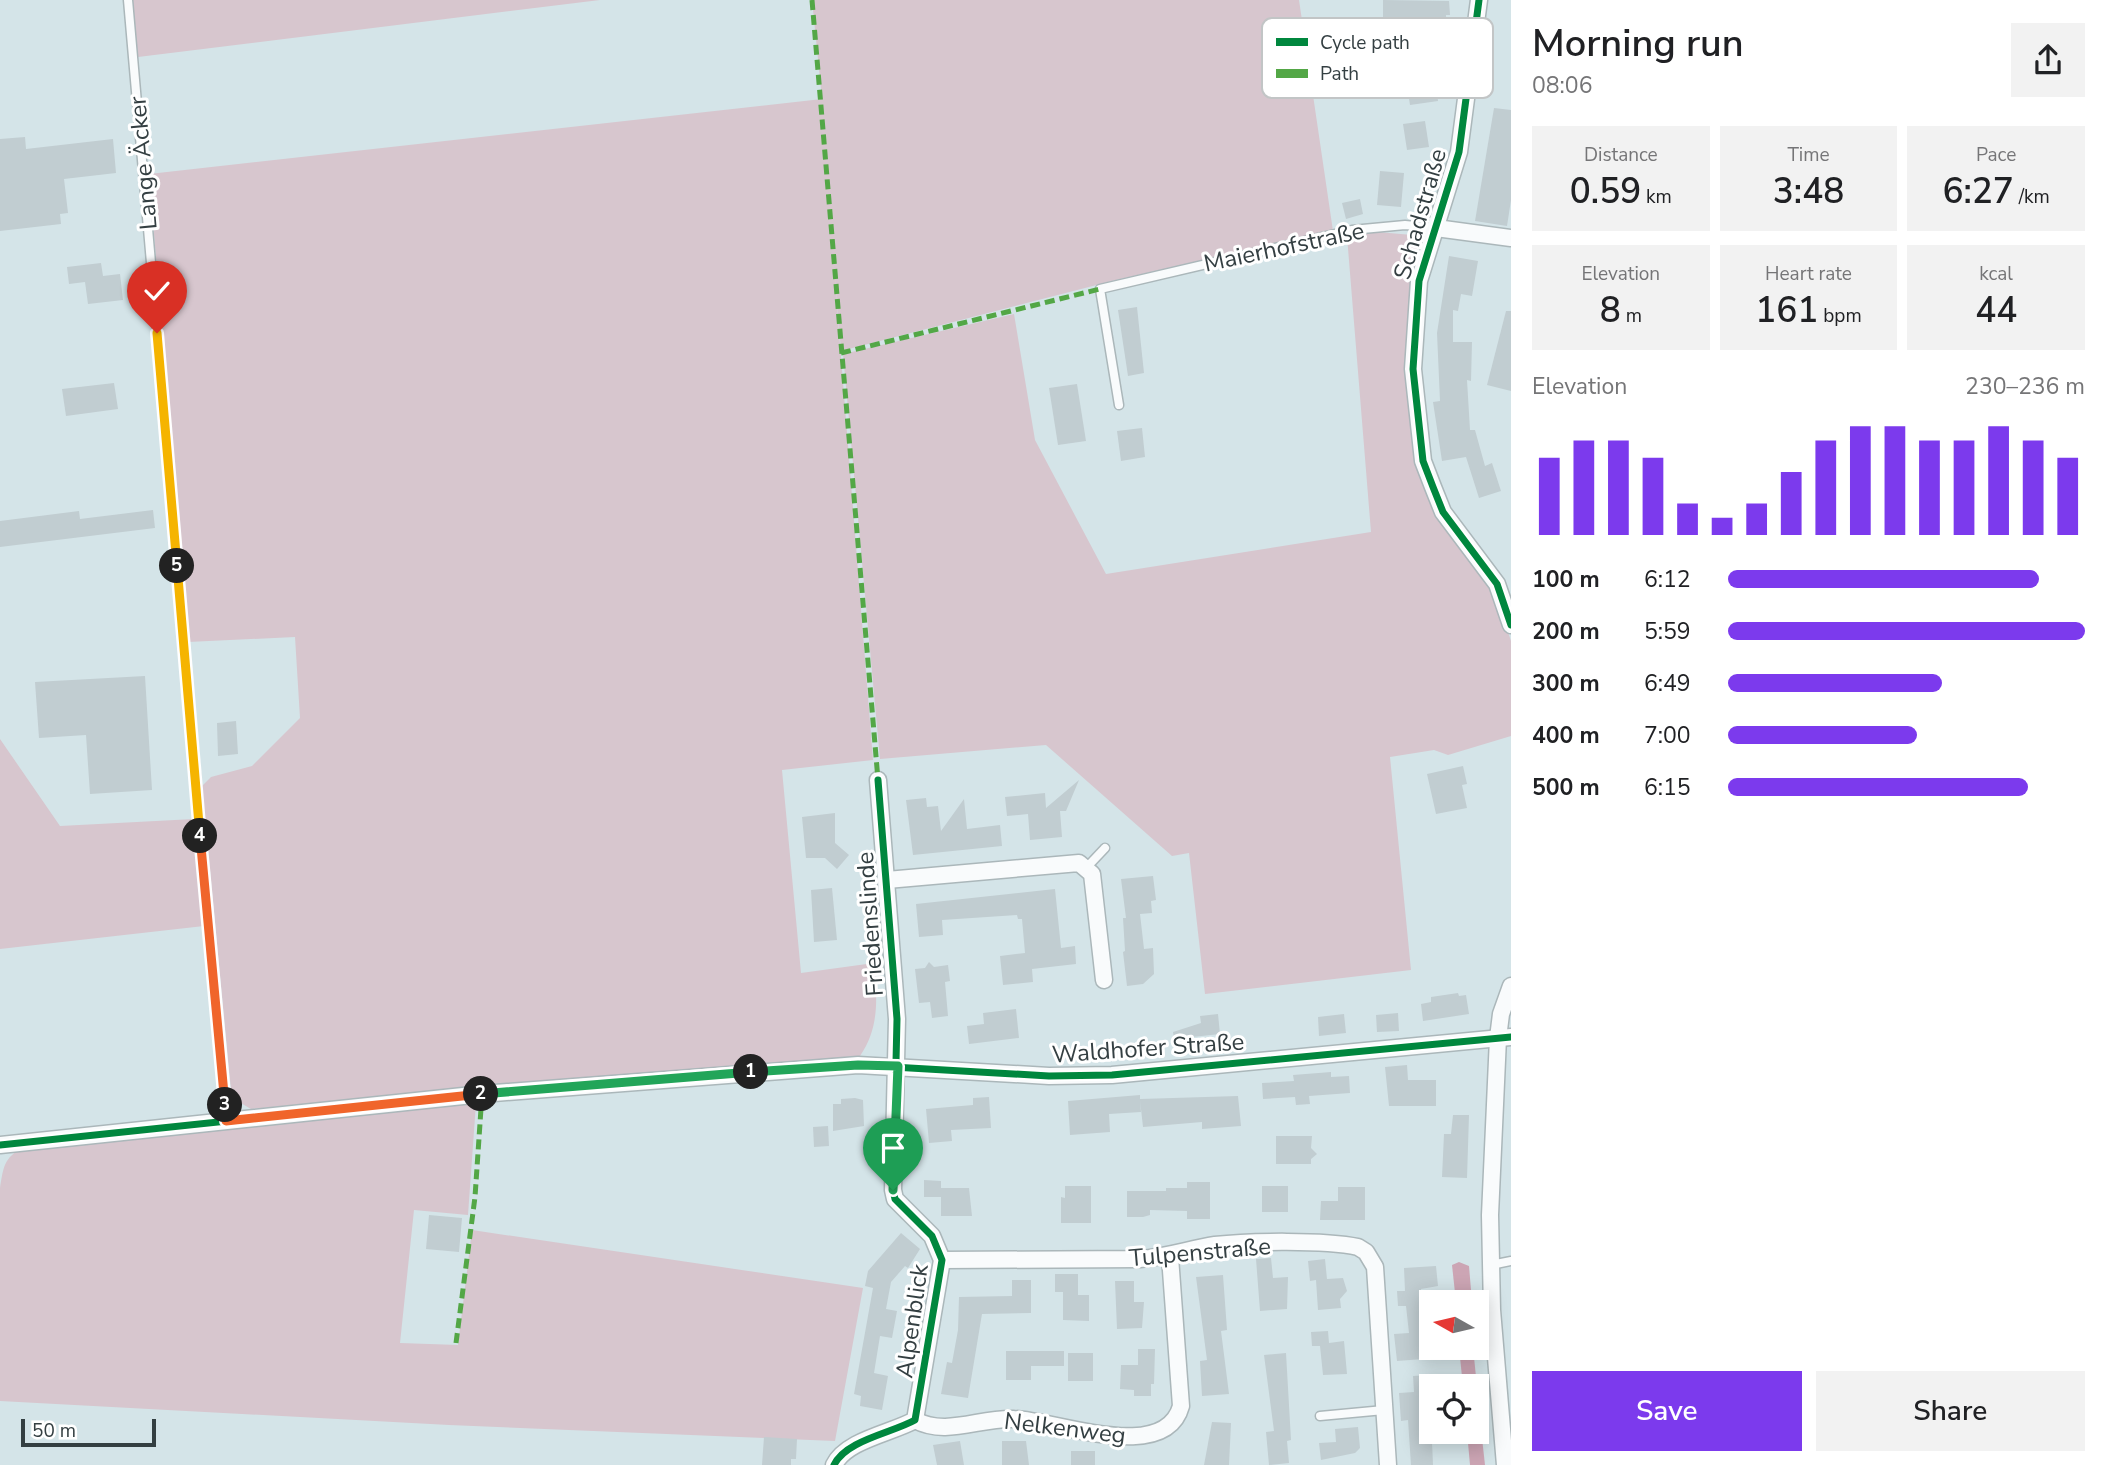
<!DOCTYPE html>
<html lang="en">
<head>
<meta charset="utf-8">
<style>
	body { margin:0; font-family:"Nunito Sans",sans-serif; background:#f2f2f2; color:#202124; height:100vh; display:flex; flex-direction:column; font-size:26px; white-space:nowrap }
	* { box-sizing:border-box; margin:0 }
	p { font-size:23px; color:#757577 }
	.icon { flex:none; width:38px; height:38px; fill:none; stroke:currentColor; stroke-width:2; stroke-linecap:round; stroke-linejoin:round }
	.map { position:relative; flex:1; overflow:hidden }
	.side { display:flex; flex-direction:column; background:#fff; width:595px }
	.side>* { flex:none }
	.needle { width:46px; rotate:278deg }
	.tools { position:absolute; left:1419px; top:1290px; display:grid; gap:14px }
	.tools a { display:grid; place-items:center; width:70px; height:70px; border-radius:0px; background:#fff; box-shadow:0 4px 18px #0003; font-size:35px }
	.scale { position:absolute; left:21px; bottom:18px; width:135px; box-sizing:border-box; padding-left:7px; border:4px solid #343f42; border-top:0; font-size:19px; line-height:24px; white-space:nowrap; color:#343f42; -webkit-text-stroke:5px #fff; paint-order:stroke }
	.pin { position:absolute; display:grid; place-items:center; width:60px; height:60px; color:#fff; margin:-72px -30px; border-radius:50% 50% 50% 0; rotate:-45deg; box-shadow:0 0 7px #0007 }
	.pin .icon { rotate:45deg }
	.km { position:absolute; width:35px; height:35px; margin:-18px; border-radius:50%; background:#222; color:#fff; font-size:19px; line-height:35px; text-align:center }
	.round { display:grid; place-items:center; flex:none; width:74px; height:74px; border-radius:0px; background:#f2f2f2 }
	.head { display:flex; align-items:center; justify-content:space-between; height:119px; padding:0 21px }
	h1 { font-size:38px; font-weight:600; line-height:52px }
	.figures { display:grid; grid-template-columns:repeat(3,1fr); gap:10px; height:119px; padding:7px 21px }
	.figures div { display:grid; align-content:center; border-radius:0px; background:#f2f2f2; text-align:center }
	.figures b { font-size:35px; font-weight:600 }
	.figures small { font-size:19px; font-weight:400 }
	.figures p { font-size:19px }
	.chart { height:196px; padding:14px 21px }
	.chart p { display:flex; justify-content:space-between }
	.chart svg { width:100%; height:126px; margin-top:7px; stroke:#7c3aed; stroke-width:6 }
	.action { display:flex; gap:14px; margin-top:auto; padding:14px 21px }
	.action a { flex:1; height:80px; border-radius:0px; background:#7c3aed; color:#fff; font-size:28px; font-weight:600; line-height:80px; text-align:center }
	.action a+a { background:#f2f2f2; color:#202124 }
	ul { padding:0 21px; list-style:none; font-size:23px }
	li { display:grid; grid-template-columns:112px 84px 1fr; align-items:center; height:52px }
	li i { height:18px; border-radius:9px; background:#7c3aed }
	main { display:flex; flex:1; min-height:0 }
	.map>svg:first-child { display:block }
	.green { fill:#d7c6ce }
	.water { fill:#cca5b4 }
	.building { fill:#c1cdd1 }
	.lines { fill:none; stroke-linecap:round; stroke-linejoin:round }
	.service-casing { stroke:#abb7ba; stroke-width:11 }
	.minor-casing { stroke:#abb7ba; stroke-width:19 }
	.service { stroke:#f9fbfc; stroke-width:8 }
	.minor { stroke:#f9fbfc; stroke-width:16 }
	.quiet { stroke:#53a746; stroke-width:5; stroke-dasharray:10 5; stroke-linecap:butt }
	.cycleway-casing { stroke:#fff; stroke-width:11 }
	.cycleway { stroke:#00873e; stroke-width:7 }
	.split-1-casing { stroke:#fff; stroke-width:14 }
	.split-2-casing { stroke:#fff; stroke-width:14 }
	.split-3-casing { stroke:#fff; stroke-width:14 }
	.split-4-casing { stroke:#fff; stroke-width:14 }
	.split-5-casing { stroke:#fff; stroke-width:14 }
	.split-6-casing { stroke:#fff; stroke-width:14 }
	.split-1 { stroke:#22a559; stroke-width:9 }
	.split-2 { stroke:#22a559; stroke-width:9 }
	.split-3 { stroke:#f0652b; stroke-width:9 }
	.split-4 { stroke:#f0652b; stroke-width:9 }
	.split-5 { stroke:#f5b400; stroke-width:9 }
	.split-6 { stroke:#f5b400; stroke-width:9 }
	.labels { text-anchor:middle; dominant-baseline:central; stroke-width:6; stroke-linejoin:round; paint-order:stroke }
	.street-label { font-size:24px; fill:#343f42; stroke:#fff }
	.key { fill:#fff; stroke:#c2c5c6; stroke-width:2 }
	.key-label { font-size:19px; fill:#343f42 }
</style>
</head>
<body>
<main>
<div class="map">
<svg width="1511" height="1465" viewBox="0 0 1511 1465">
	<rect width="100%" height="100%" fill="#d4e4e8"/>
	<g class="green">
		<path d="M 132,0 L 600,0 L 138,57 Z"/>
		<path d="M 812,0 L 1299,0 L 1333,231 L 1120,279 L 841,351 L 833,256 L 873,760 L 782,770 L 801,973 L 874,963 C 877,997 880,1027 860,1056 L 485,1086 L 251,1109 L 239,1102 L 231,1090 L 202,786 L 211,777 L 252,766 L 300,718 L 295,637 L 188,642 L 149,174 L 822,99 Z"/>
		<path d="M 1378,232 L 1412,235 L 1418,240 L 1407,339 L 1408,368 L 1438,515 L 1460,548 L 1493,587 L 1511,641 L 1511,736 L 1448,755 L 1434,750 L 1390,757 L 1411,970 L 1205,994 L 1189,853 L 1172,856 L 1046,745 L 880,759 L 843,354 L 1014,314 L 1035,440 L 1106,574 L 1371,532 L 1347,236 Z"/>
		<path d="M 0,739 L 60,826 L 194,819 L 204,926 L 0,949 Z"/>
		<path d="M 476,1103 L 468,1215 L 414,1210 L 400,1343 L 458,1345 L 472,1230 L 863,1288 L 835,1441 L 449,1425 L 0,1401 L 0,1188 C 3,1171 3,1159 19,1150 Z"/>
	</g>
	<g class="water">
		<path d="M 1459,1262 L 1469,1266 L 1472,1302 L 1456,1302 L 1452,1265 Z"/>
		<path d="M 1459,1348 L 1473,1348 L 1477,1386 L 1463,1386 Z"/>
		<path d="M 1477,1429 L 1481,1429 L 1485,1465 L 1470,1465 L 1467,1432 Z"/>
	</g>
	<g class="building">
		<path d="M 1383,0 L 1449,1 L 1450,15 L 1446,15 L 1447,63 L 1415,67 L 1442,87 L 1437,92 L 1438,101 L 1410,105 L 1407,86 L 1372,91 L 1370,74 L 1383,72 Z"/>
		<path d="M 1494,108 L 1511,110 L 1511,200 L 1507,226 L 1475,221 Z"/>
		<path d="M 1425,121 L 1429,147 L 1407,150 L 1403,124 Z"/>
		<path d="M 25,137 L 26,149 L 113,139 L 116,173 L 64,179 L 68,213 L 60,214 L 61,224 L 0,231 L 0,139 Z"/>
		<path d="M 1380,171 L 1404,173 L 1401,207 L 1377,205 Z"/>
		<path d="M 1360,199 L 1363,214 L 1346,219 L 1342,203 Z"/>
		<path d="M 1449,256 L 1478,261 L 1472,296 L 1461,294 L 1458,311 L 1453,310 L 1453,342 L 1472,342 L 1471,381 L 1467,380 L 1470,430 L 1475,430 L 1485,466 L 1492,463 L 1501,491 L 1479,498 L 1466,457 L 1442,461 L 1433,402 L 1440,401 L 1437,333 Z"/>
		<path d="M 101,263 L 103,276 L 120,274 L 123,300 L 88,304 L 85,282 L 69,284 L 67,267 Z"/>
		<path d="M 1137,307 L 1144,373 L 1128,376 L 1118,310 Z"/>
		<path d="M 1506,311 L 1511,311 L 1511,391 L 1487,385 Z"/>
		<path d="M 114,383 L 118,409 L 66,416 L 62,389 Z"/>
		<path d="M 1077,384 L 1086,441 L 1058,445 L 1049,388 Z"/>
		<path d="M 1142,428 L 1145,457 L 1121,461 L 1117,431 Z"/>
		<path d="M 153,510 L 155,528 L 0,547 L 0,521 L 79,511 L 80,519 Z"/>
		<path d="M 145,676 L 152,790 L 90,794 L 86,735 L 39,738 L 35,682 Z"/>
		<path d="M 236,721 L 238,754 L 218,756 L 217,723 Z"/>
		<path d="M 1463,766 L 1467,784 L 1462,785 L 1467,808 L 1436,814 L 1427,774 Z"/>
		<path d="M 1079,780 L 1066,811 L 1060,811 L 1062,837 L 1030,840 L 1028,814 L 1007,816 L 1005,797 L 1045,793 L 1046,808 Z"/>
		<path d="M 926,798 L 927,807 L 938,806 L 941,831 L 964,799 L 967,829 L 1000,825 L 1002,846 L 913,855 L 906,800 Z"/>
		<path d="M 835,813 L 835,843 L 849,855 L 837,869 L 825,858 L 806,858 L 802,817 Z"/>
		<path d="M 1153,876 L 1156,900 L 1151,901 L 1152,913 L 1140,914 L 1144,949 L 1153,948 L 1154,974 L 1143,984 L 1127,986 L 1123,952 L 1125,951 L 1123,918 L 1126,918 L 1121,879 Z"/>
		<path d="M 832,888 L 837,940 L 814,942 L 811,890 Z"/>
		<path d="M 1055,889 L 1061,948 L 1075,946 L 1076,964 L 1032,969 L 1033,982 L 1003,985 L 1000,956 L 1025,953 L 1022,919 L 1018,919 L 1017,915 L 942,920 L 943,935 L 919,937 L 916,904 Z"/>
		<path d="M 929,962 L 934,967 L 948,965 L 950,981 L 945,982 L 948,1016 L 932,1018 L 930,1002 L 919,1003 L 915,969 L 925,968 Z"/>
		<path d="M 1458,993 L 1459,996 L 1466,995 L 1469,1014 L 1423,1021 L 1421,1004 L 1431,1002 L 1431,997 Z"/>
		<path d="M 1016,1009 L 1019,1038 L 969,1044 L 967,1026 L 984,1024 L 983,1013 Z"/>
		<path d="M 1398,1013 L 1399,1031 L 1377,1032 L 1376,1015 Z"/>
		<path d="M 1218,1014 L 1220,1034 L 1174,1039 L 1173,1032 L 1201,1023 L 1200,1016 Z"/>
		<path d="M 1344,1014 L 1346,1033 L 1319,1036 L 1318,1017 Z"/>
		<path d="M 1407,1065 L 1408,1080 L 1436,1080 L 1436,1106 L 1389,1106 L 1385,1067 Z"/>
		<path d="M 1331,1072 L 1331,1077 L 1349,1076 L 1350,1093 L 1309,1096 L 1310,1104 L 1296,1105 L 1295,1097 L 1263,1099 L 1262,1083 L 1294,1081 L 1293,1075 Z"/>
		<path d="M 1140,1095 L 1140,1099 L 1238,1096 L 1241,1126 L 1202,1129 L 1202,1122 L 1143,1127 L 1140,1100 L 1141,1112 L 1109,1114 L 1110,1132 L 1070,1135 L 1068,1101 Z"/>
		<path d="M 989,1097 L 991,1128 L 951,1130 L 952,1141 L 929,1143 L 926,1109 L 973,1105 L 973,1098 Z"/>
		<path d="M 855,1098 L 863,1100 L 864,1126 L 833,1131 L 833,1104 L 841,1104 L 841,1099 Z"/>
		<path d="M 1453,1115 L 1469,1115 L 1467,1178 L 1442,1177 L 1444,1134 L 1451,1134 Z"/>
		<path d="M 828,1126 L 829,1146 L 814,1147 L 813,1127 Z"/>
		<path d="M 1276,1136 L 1312,1136 L 1311,1148 L 1317,1154 L 1311,1159 L 1311,1164 L 1276,1164 Z"/>
		<path d="M 924,1180 L 941,1181 L 941,1197 L 924,1197 Z"/>
		<path d="M 1187,1182 L 1210,1182 L 1210,1219 L 1187,1219 L 1187,1211 L 1150,1210 L 1150,1215 L 1143,1217 L 1127,1217 L 1127,1191 L 1166,1191 L 1166,1188 L 1187,1188 Z"/>
		<path d="M 1065,1186 L 1091,1186 L 1091,1223 L 1061,1223 L 1061,1197 L 1065,1198 Z"/>
		<rect x="1262" y="1186" width="26" height="26"/>
		<path d="M 1338,1187 L 1365,1187 L 1365,1220 L 1320,1220 L 1321,1201 L 1338,1201 Z"/>
		<path d="M 941,1188 L 969,1188 L 972,1216 L 941,1216 Z"/>
		<path d="M 429,1215 L 462,1218 L 459,1252 L 426,1249 Z"/>
		<path d="M 901,1233 L 920,1249 L 908,1268 L 905,1266 L 891,1282 L 886,1309 L 897,1311 L 892,1338 L 880,1336 L 874,1373 L 888,1376 L 882,1410 L 860,1406 L 861,1396 L 854,1394 L 873,1288 L 865,1286 L 868,1271 Z"/>
		<path d="M 1271,1258 L 1273,1278 L 1288,1277 L 1287,1309 L 1260,1311 L 1256,1259 Z"/>
		<path d="M 1325,1259 L 1327,1279 L 1343,1278 L 1347,1291 L 1340,1299 L 1341,1308 L 1318,1310 L 1316,1280 L 1310,1281 L 1308,1261 Z"/>
		<path d="M 1436,1266 L 1438,1286 L 1421,1289 L 1425,1332 L 1419,1332 L 1422,1332 L 1423,1359 L 1397,1361 L 1394,1334 L 1409,1333 L 1406,1306 L 1398,1306 L 1397,1291 L 1405,1291 L 1404,1268 Z"/>
		<path d="M 1055,1274 L 1078,1274 L 1078,1295 L 1089,1295 L 1089,1321 L 1063,1320 L 1063,1292 L 1055,1292 Z"/>
		<path d="M 1223,1275 L 1227,1330 L 1221,1331 L 1229,1394 L 1202,1396 L 1200,1361 L 1207,1360 L 1196,1277 Z"/>
		<path d="M 1012,1280 L 1031,1280 L 1031,1313 L 982,1314 L 968,1398 L 941,1394 L 947,1362 L 952,1363 L 958,1330 L 959,1297 L 1012,1296 Z"/>
		<path d="M 1115,1281 L 1134,1281 L 1134,1302 L 1144,1302 L 1142,1328 L 1117,1329 Z"/>
		<path d="M 1328,1331 L 1329,1343 L 1344,1341 L 1347,1374 L 1323,1375 L 1320,1346 L 1312,1346 L 1311,1332 Z"/>
		<path d="M 1138,1349 L 1155,1349 L 1154,1384 L 1151,1384 L 1151,1396 L 1134,1396 L 1134,1390 L 1120,1389 L 1121,1365 L 1138,1365 Z"/>
		<path d="M 1006,1351 L 1064,1351 L 1064,1366 L 1031,1366 L 1031,1380 L 1006,1380 Z"/>
		<rect x="1068" y="1353" width="25" height="28"/>
		<path d="M 1286,1353 L 1291,1440 L 1287,1441 L 1289,1463 L 1269,1465 L 1266,1432 L 1274,1431 L 1264,1355 Z"/>
		<path d="M 1429,1375 L 1430,1391 L 1422,1392 L 1427,1442 L 1432,1441 L 1433,1465 L 1411,1465 L 1408,1420 L 1401,1421 L 1399,1393 L 1414,1392 L 1413,1376 Z"/>
		<path d="M 1212,1422 L 1231,1423 L 1229,1465 L 1204,1465 Z"/>
		<path d="M 1358,1427 L 1360,1448 L 1355,1453 L 1321,1460 L 1319,1443 L 1336,1442 L 1335,1429 Z"/>
		<path d="M 764,1437 L 797,1439 L 796,1459 L 791,1459 L 791,1465 L 762,1465 Z"/>
		<path d="M 960,1441 L 964,1465 L 937,1465 L 933,1445 Z"/>
		<path d="M 1002,1441 L 1026,1441 L 1029,1465 L 1002,1465 Z"/>
		<rect x="1071" y="1451" width="24" height="14"/>
	</g>
	<g class="lines">
		<defs>
			<g id="service">
				<path d="M 128,0 L 226,1120"/>
				<path d="M 1119,405 L 1100,289 L 1352,230 L 1405,225 L 1436,228"/>
				<path d="M 1087,867 L 1105,848"/>
				<path d="M 1491,1265 L 1511,1261"/>
				<path d="M 1320,1416 L 1384,1410"/>
			</g>
			<g id="minor">
				<path d="M 1479,0 L 1459,152 L 1419,281 L 1413,369 L 1423,461 L 1433,487 L 1443,512 L 1497,584 L 1511,625"/>
				<path d="M 1436,228 L 1511,238"/>
				<path d="M 887,880 L 1079,863 L 1092,874 L 1104,980"/>
				<path d="M 0,1145 L 482,1094 L 858,1065 L 1049,1076 L 1112,1075 L 1511,1037"/>
				<path d="M 942,1260 L 1140,1259 C 1167,1257 1189,1249 1215,1245 C 1249,1241 1325,1240 1358,1247 L 1366,1252 L 1375,1267 L 1388,1465"/>
				<path d="M 915,1420 C 946,1437 981,1417 1014,1419 C 1055,1420 1165,1465 1181,1406 L 1170,1257"/>
				<path d="M 834,1465 C 846,1440 892,1433 915,1420 L 942,1260 L 932,1236 L 895,1199 L 893,1190 L 897,1019 L 878,780"/>
				<path d="M 1505,1465 L 1492,1310 L 1490,1215 L 1498,1038 L 1501,1014 L 1511,986"/>
			</g>
		</defs>
		<use href="#service" class="service-casing"/>
		<use href="#minor" class="minor-casing"/>
		<use href="#service" class="service"/>
		<use href="#minor" class="minor"/>
		<g class="quiet">
			<path d="M 812,0 L 878,780"/>
			<path d="M 841,353 L 1100,289"/>
			<path d="M 456,1343 L 475,1197 L 482,1094"/>
		</g>
		<defs>
			<g id="cycleway">
				<path d="M 1479,0 L 1459,152 L 1419,281 L 1413,369 L 1423,461 L 1433,487 L 1443,512 L 1497,584 L 1511,625"/>
				<path d="M 0,1145 L 482,1094 L 858,1065 L 1049,1076 L 1112,1075 L 1511,1037"/>
				<path d="M 834,1465 C 846,1440 892,1433 915,1420 L 942,1260 L 932,1236 L 895,1199 L 893,1190 L 897,1019 L 878,780"/>
			</g>
		</defs>
		<use href="#cycleway" class="cycleway-casing"/>
		<use href="#cycleway" class="cycleway"/>
	</g>
	<g class="lines">
		<defs>
			<path id="split-1" d="M 751,1072 L 858,1065 L 898,1066 L 893,1190"/>
			<path id="split-2" d="M 481,1094 L 751,1072"/>
			<path id="split-3" d="M 225,1105 L 226,1121 L 481,1094"/>
			<path id="split-4" d="M 200,836 L 225,1105"/>
			<path id="split-5" d="M 177,566 L 200,836"/>
			<path id="split-6" d="M 157,333 L 177,566"/>
		</defs>
		<use href="#split-1" class="split-1-casing"/>
		<use href="#split-2" class="split-2-casing"/>
		<use href="#split-3" class="split-3-casing"/>
		<use href="#split-4" class="split-4-casing"/>
		<use href="#split-5" class="split-5-casing"/>
		<use href="#split-6" class="split-6-casing"/>
		<use href="#split-1" class="split-1"/>
		<use href="#split-2" class="split-2"/>
		<use href="#split-3" class="split-3"/>
		<use href="#split-4" class="split-4"/>
		<use href="#split-5" class="split-5"/>
		<use href="#split-6" class="split-6"/>
	</g>
	<g class="labels">
		<g class="street-label">
			<text transform="translate(143 163) rotate(-95)">Lange Äcker</text>
			<text transform="translate(1420 214) rotate(-74)">Schadstraße</text>
			<text transform="translate(1284 247) rotate(-12)">Maierhofstraße</text>
			<text transform="translate(870 924) rotate(-94)">Friedenslinde</text>
			<text transform="translate(1148 1048) rotate(-4)">Waldhofer Straße</text>
			<text transform="translate(1200 1252) rotate(-5)">Tulpenstraße</text>
			<text transform="translate(912 1321) rotate(-82)">Alpenblick</text>
			<text transform="translate(1065 1428) rotate(7)">Nelkenweg</text>
		</g>
	</g>
	<rect x="1262" y="18" width="231" height="80" rx="10" class="key"/>
	<rect x="1276" y="38" width="32" height="8" fill="#00873e"/>
	<rect x="1276" y="69" width="32" height="9" fill="#53a746"/>
	<g class="key-label">
		<text x="1320" y="49">Cycle path</text>
		<text x="1320" y="80">Path</text>
	</g>
</svg>
<div class="tools">
<a><svg class="needle" viewBox="-14 -14 28 28"><path d="M0-13l5 13h-10z" fill="#e53935"/><path d="M0 13l5-13h-10z" fill="#757577"/></svg></a>
<a><svg class="icon" aria-label="locate" viewBox="0 0 24 24"><circle cx="12" cy="12" r="6"/><path d="M12 2v4M12 18v4M2 12h4M18 12h4"/></svg></a>
</div>
<div class="scale">50 m</div>
<div class="pin" style="left:893px;top:1190px;background:#1e9e55"><svg class="icon" aria-label="arrive" viewBox="0 0 24 24"><path d="M6 21V4h12l-3 4 3 4H6"/></svg></div>
<div class="pin" style="left:157px;top:333px;background:#d93025"><svg class="icon" aria-label="check" viewBox="0 0 24 24"><path d="M5 12l5 5 9-10"/></svg></div>
<b class="km" style="left:751px;top:1072px">1</b>
<b class="km" style="left:481px;top:1094px">2</b>
<b class="km" style="left:225px;top:1105px">3</b>
<b class="km" style="left:200px;top:836px">4</b>
<b class="km" style="left:177px;top:566px">5</b>
</div>
<section class="side">
<div class="head"><div><h1>Morning run</h1><p>08:06</p></div><a class="round"><svg class="icon" aria-label="share" viewBox="0 0 24 24"><path d="M12 15V3M7 8l5-5 5 5M5 13v7h14v-7"/></svg></a></div>
<div class="figures">
<div><p>Distance</p><b>0.59<small> km</small></b></div>
<div><p>Time</p><b>3:48</b></div>
<div><p>Pace</p><b>6:27<small> /km</small></b></div>
</div>
<div class="figures">
<div><p>Elevation</p><b>8<small> m</small></b></div>
<div><p>Heart rate</p><b>161<small> bpm</small></b></div>
<div><p>kcal</p><b>44</b></div>
</div>
<div class="chart"><p><span>Elevation</span>230–236 m</p>
<svg viewBox="0 0 160 44" preserveAspectRatio="none"><path d="M5 44V17M15 44V11M25 44V11M35 44V17M45 44V33M55 44V38M65 44V33M75 44V22M85 44V11M95 44V6M105 44V6M115 44V11M125 44V11M135 44V6M145 44V11M155 44V17"/></svg>
</div>
<ul>
<li><b>100 m</b>6:12<i style="width:87%"></i></li>
<li><b>200 m</b>5:59<i style="width:100%"></i></li>
<li><b>300 m</b>6:49<i style="width:60%"></i></li>
<li><b>400 m</b>7:00<i style="width:53%"></i></li>
<li><b>500 m</b>6:15<i style="width:84%"></i></li>
</ul>
<div class="action"><a>Save</a><a>Share</a></div>
</section>
</main>
</body>
</html>
